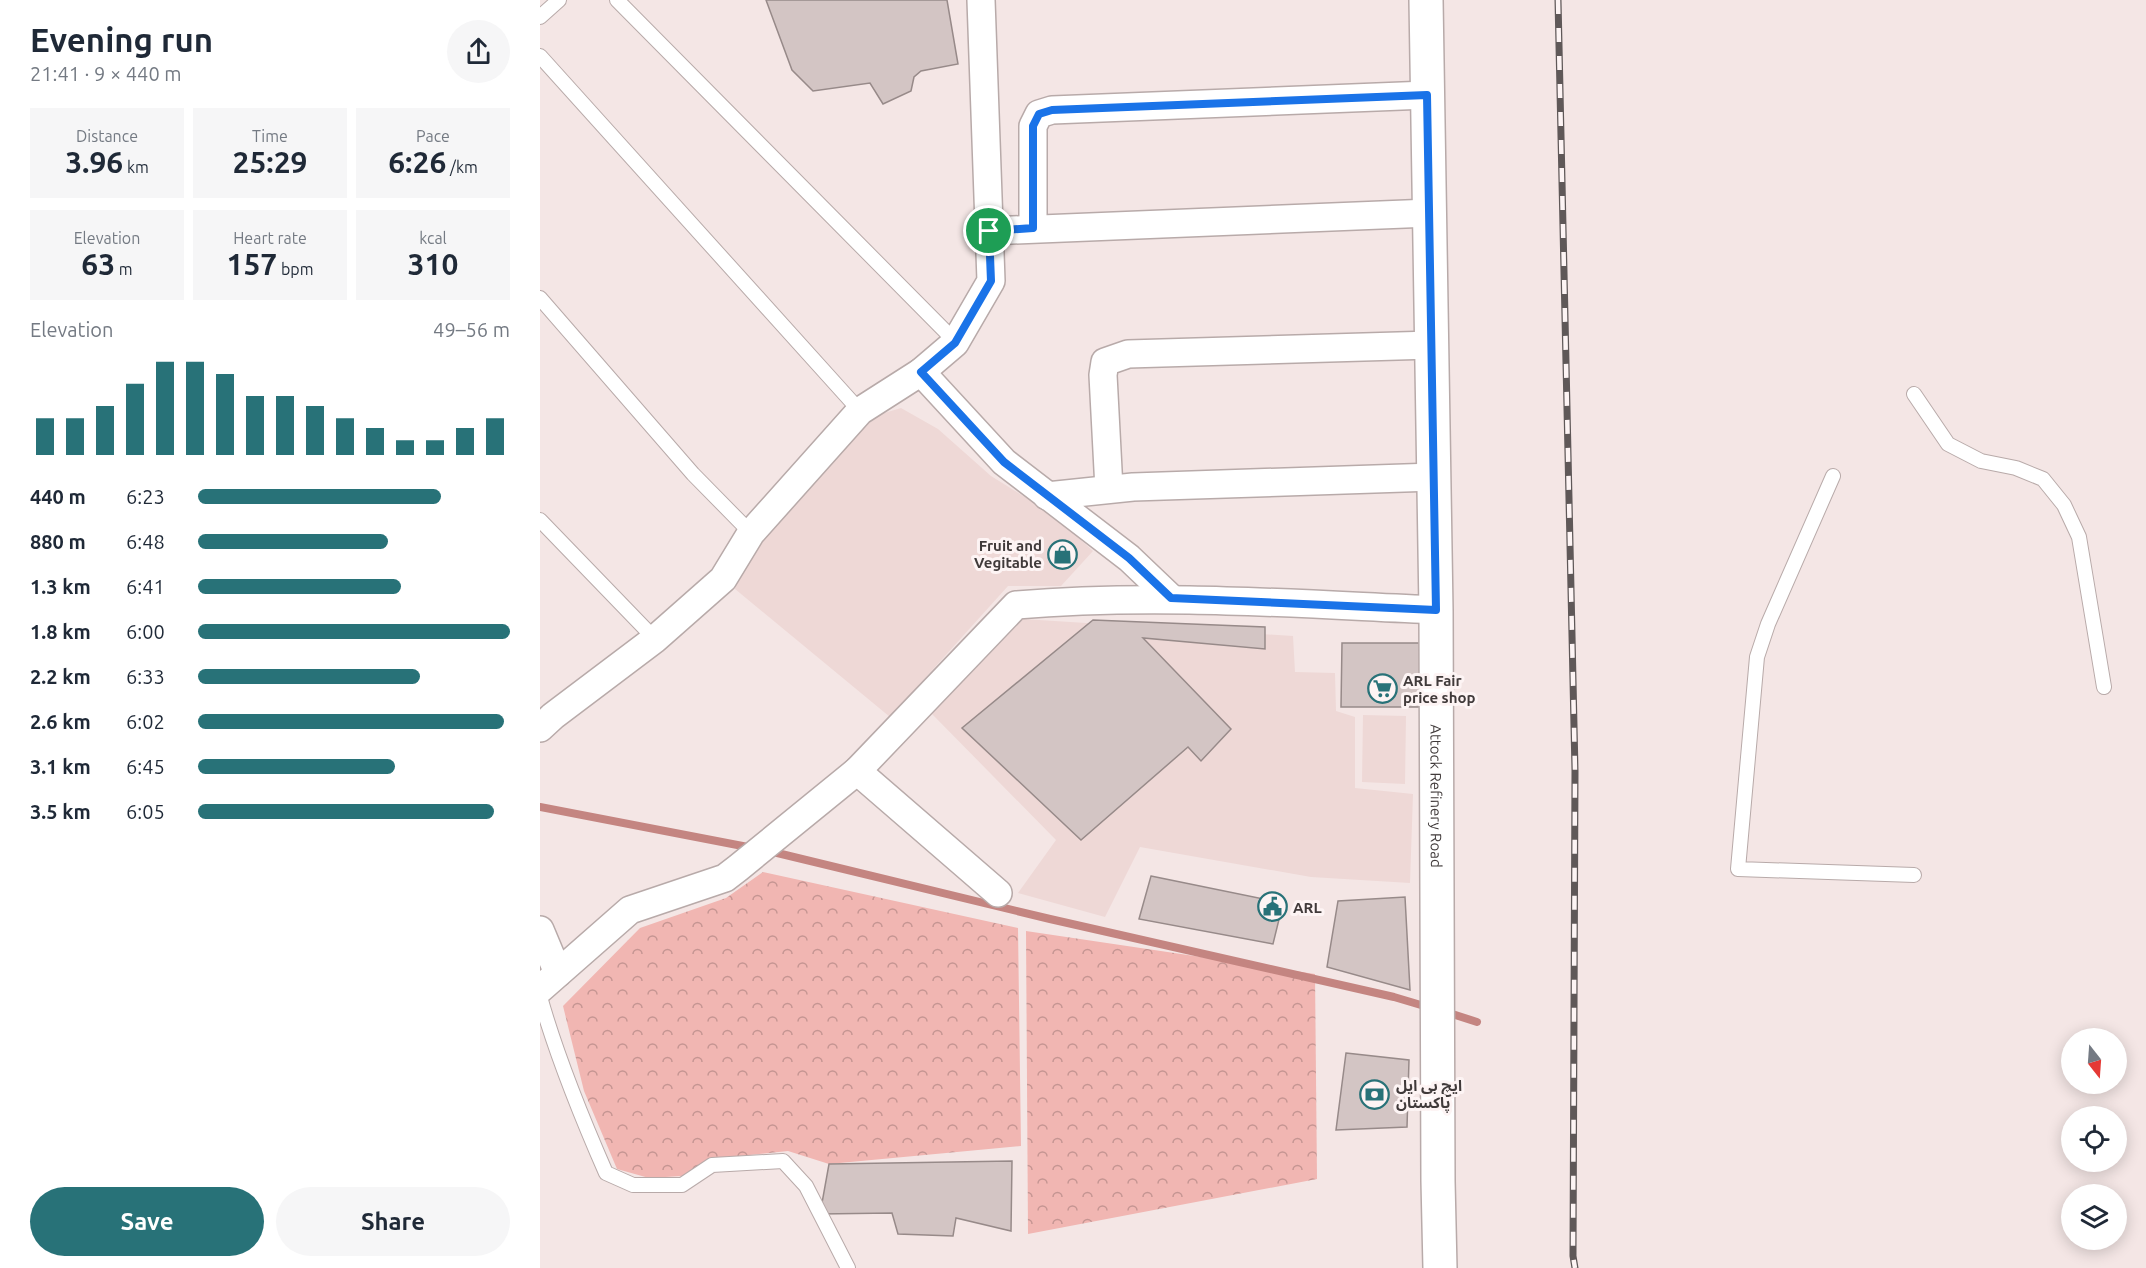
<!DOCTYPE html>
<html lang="en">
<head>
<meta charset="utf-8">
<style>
	body { margin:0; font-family:Ubuntu,"Noto Sans Arabic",sans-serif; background:#f6f6f7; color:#1f2937; height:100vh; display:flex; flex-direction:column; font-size:22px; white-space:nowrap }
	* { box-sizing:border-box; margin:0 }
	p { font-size:20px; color:#747a83 }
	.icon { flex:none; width:33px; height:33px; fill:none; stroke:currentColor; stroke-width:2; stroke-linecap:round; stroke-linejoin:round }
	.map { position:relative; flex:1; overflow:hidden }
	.details { display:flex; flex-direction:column; background:#fff; width:540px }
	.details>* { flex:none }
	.needle { width:39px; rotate:163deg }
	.controls { position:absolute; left:1521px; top:1028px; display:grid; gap:12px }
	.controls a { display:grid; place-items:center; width:66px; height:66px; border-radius:50%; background:#fff; box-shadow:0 3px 15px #0003; font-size:30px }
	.pin { position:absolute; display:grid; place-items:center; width:51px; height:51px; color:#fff; margin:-26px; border:3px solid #fff; border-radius:50%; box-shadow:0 2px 6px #0007 }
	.round { display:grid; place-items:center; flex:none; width:63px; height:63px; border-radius:32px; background:#f6f6f7 }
	.summary { display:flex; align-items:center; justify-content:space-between; height:102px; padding:0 30px }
	h1 { font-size:33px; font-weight:700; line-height:45px }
	.metrics { display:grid; grid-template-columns:repeat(3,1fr); gap:9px; height:102px; padding:6px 30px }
	.metrics div { display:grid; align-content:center; border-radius:0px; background:#f6f6f7; text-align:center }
	.metrics b { font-size:30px; font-weight:700 }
	.metrics small { font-size:16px; font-weight:400 }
	.metrics p { font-size:16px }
	.chart { height:168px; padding:12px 30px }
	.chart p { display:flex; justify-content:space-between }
	.chart svg { width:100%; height:108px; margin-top:6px; stroke:#287278; stroke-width:6 }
	.primary-button { display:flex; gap:12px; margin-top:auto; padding:12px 30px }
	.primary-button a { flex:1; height:69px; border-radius:36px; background:#287278; color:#fff; font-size:24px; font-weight:700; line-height:69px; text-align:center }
	.primary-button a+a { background:#f6f6f7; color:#1f2937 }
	ul { padding:0 30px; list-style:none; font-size:20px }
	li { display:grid; grid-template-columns:96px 72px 1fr; align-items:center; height:45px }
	li i { height:15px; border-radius:8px; background:#287278 }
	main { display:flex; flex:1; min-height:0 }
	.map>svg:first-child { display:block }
	.built { fill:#eed8d6 }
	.park { fill:url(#park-crowns) }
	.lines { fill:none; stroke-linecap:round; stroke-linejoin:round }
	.stream { stroke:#c48581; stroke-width:8 }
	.building { fill:#d3c5c4; stroke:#978a89; stroke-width:1.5 }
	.service-casing { stroke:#b8aaa9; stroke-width:16 }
	.minor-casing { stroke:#b8aaa9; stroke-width:30 }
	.tertiary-casing { stroke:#b8aaa9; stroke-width:36 }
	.service { stroke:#fff; stroke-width:14 }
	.minor { stroke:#fff; stroke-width:27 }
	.tertiary { stroke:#fff; stroke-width:33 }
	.rail-casing { stroke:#5f5858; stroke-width:7 }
	.rail { stroke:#fdf4f4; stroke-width:4.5; stroke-dasharray:14; stroke-linecap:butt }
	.route-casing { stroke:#fff; stroke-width:12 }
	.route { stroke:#1a73e8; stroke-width:8 }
	.labels { text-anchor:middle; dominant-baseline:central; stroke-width:6; stroke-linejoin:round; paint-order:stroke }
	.poi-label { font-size:15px; font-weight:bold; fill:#403a3a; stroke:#fdf4f4; text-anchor:start }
	.street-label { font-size:15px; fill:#403a3a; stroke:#fdf4f4 }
</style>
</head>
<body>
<main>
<section class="details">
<div class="summary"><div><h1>Evening run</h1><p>21:41 · 9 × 440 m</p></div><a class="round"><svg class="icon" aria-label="share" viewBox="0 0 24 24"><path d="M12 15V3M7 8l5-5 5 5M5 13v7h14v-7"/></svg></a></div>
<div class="metrics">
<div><p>Distance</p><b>3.96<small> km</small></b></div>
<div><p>Time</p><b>25:29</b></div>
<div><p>Pace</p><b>6:26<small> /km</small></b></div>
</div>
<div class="metrics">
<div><p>Elevation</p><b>63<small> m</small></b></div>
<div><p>Heart rate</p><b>157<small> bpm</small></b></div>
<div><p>kcal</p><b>310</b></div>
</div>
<div class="chart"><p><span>Elevation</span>49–56 m</p>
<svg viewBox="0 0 160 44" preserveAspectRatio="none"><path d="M5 44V29M15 44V29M25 44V24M35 44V15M45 44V6M55 44V6M65 44V11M75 44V20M85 44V20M95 44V24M105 44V29M115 44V33M125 44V38M135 44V38M145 44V33M155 44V29"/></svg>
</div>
<ul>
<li><b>440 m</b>6:23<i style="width:78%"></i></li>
<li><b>880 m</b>6:48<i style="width:61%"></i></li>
<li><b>1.3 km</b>6:41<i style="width:65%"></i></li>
<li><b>1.8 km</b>6:00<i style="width:100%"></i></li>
<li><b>2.2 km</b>6:33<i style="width:71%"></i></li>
<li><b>2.6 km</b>6:02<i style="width:98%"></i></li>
<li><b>3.1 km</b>6:45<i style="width:63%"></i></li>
<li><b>3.5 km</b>6:05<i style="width:95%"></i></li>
</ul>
<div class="primary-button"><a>Save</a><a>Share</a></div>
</section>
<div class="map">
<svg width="1606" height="1268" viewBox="0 0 1606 1268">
	<defs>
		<pattern id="park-crowns" width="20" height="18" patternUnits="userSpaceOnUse" patternTransform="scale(1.5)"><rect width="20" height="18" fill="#f1b6b2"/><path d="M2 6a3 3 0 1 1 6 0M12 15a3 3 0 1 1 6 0" fill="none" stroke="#c59592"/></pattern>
	</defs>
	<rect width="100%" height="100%" fill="#f4e6e5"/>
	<g class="built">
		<path d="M 361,408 L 398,429 L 451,476 L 511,513 L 553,551 L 521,586 L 468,586 L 350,717 L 183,579 L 321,420 Z"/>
		<path d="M 483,619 L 753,636 L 755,672 L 795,673 L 796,711 L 815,717 L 815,788 L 873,794 L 870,883 L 771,877 L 600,847 L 565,917 L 478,893 L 516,840 L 392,714 Z"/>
		<path d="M 823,715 L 866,716 L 865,784 L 822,782 Z"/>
	</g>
	<g class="park">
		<path d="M 223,872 L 478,928 L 481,1146 L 289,1164 L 248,1151 L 170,1159 L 142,1176 L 109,1178 L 77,1169 L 44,1091 L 23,1006 L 100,928 L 186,898 Z"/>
		<path d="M 486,931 L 775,974 L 777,1179 L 488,1234 Z"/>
	</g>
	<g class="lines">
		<g class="stream">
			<path d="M 0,807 L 213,848"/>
			<path d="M 229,851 L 510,919 L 854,997 L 891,1008"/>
			<path d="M 903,1011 L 937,1022"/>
		</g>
	</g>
	<g class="building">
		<path d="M 226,0 L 407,0 L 418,64 L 381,71 L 374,77 L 371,91 L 343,104 L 330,83 L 273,91 L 252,70 Z"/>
		<path d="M 553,620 L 725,627 L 725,649 L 603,638 L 691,729 L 661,761 L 648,747 L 541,840 L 422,728 Z"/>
		<path d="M 802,643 L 882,643 L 882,707 L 801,707 Z"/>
		<path d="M 611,876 L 743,903 L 733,944 L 599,919 Z"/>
		<path d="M 865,897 L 870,990 L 787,967 L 798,901 Z"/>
		<path d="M 806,1053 L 869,1060 L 867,1127 L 796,1130 Z"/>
		<path d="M 472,1161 L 471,1231 L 416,1218 L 413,1236 L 358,1234 L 352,1213 L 280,1214 L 289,1164 Z"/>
	</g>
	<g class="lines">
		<defs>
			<g id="service">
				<path d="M 77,0 L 406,332 L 415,343"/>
				<path d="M 0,17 L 19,0"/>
				<path d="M 0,56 L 320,411"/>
				<path d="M 0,298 L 153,474 L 211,533"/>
				<path d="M 1374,394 L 1408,444 L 1441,461 L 1476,468 L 1503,479 L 1524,505 L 1539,537 L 1564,687"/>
				<path d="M 1293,476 L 1228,624 L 1217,657 L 1198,869 L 1374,875"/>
				<path d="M 0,520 L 115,639"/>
				<path d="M 0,997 C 17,1057 41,1116 66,1173 L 93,1185 L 142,1185 L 172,1165 L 243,1161 L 266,1186 L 308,1268"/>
			</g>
			<g id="minor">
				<path d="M 493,228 L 493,126 L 499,114 L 512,110 L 887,95"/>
				<path d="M 449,231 L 890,213"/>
				<path d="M 381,372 L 415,343 L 451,281 L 441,0"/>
				<path d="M 569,489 L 563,375 L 565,362 L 588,354 L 892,345"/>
				<path d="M 507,496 L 593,487 L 894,477"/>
				<path d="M 0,728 L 13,716 L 115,639 L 183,579 L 211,533 L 320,411 L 381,372 L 464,462 L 589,558 L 631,598"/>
				<path d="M 317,771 L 458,893"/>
				<path d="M 0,930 L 18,973"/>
				<path d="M 0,989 L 90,910 L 185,878 L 198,868 L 317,771 L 476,605 C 616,593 757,604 896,610"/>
			</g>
			<g id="tertiary">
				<path id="s1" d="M 886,0 L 896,610 L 898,1181 L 900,1268"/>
			</g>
		</defs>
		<use href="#service" class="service-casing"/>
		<use href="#minor" class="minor-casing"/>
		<use href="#tertiary" class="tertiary-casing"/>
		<use href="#service" class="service"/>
		<use href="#minor" class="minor"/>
		<use href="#tertiary" class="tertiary"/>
		<defs>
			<path id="rail" d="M 1018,0 L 1035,771 L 1033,1256 L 1035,1268"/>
		</defs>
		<use href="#rail" class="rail-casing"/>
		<use href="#rail" class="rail"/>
	</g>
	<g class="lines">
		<defs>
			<path id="route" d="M 887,95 L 896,610 L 631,598 L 589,558 L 464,462 L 381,372 L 415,343 L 451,281 L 449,231 L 493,228 L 493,126 L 499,114 L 512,110 Z"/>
		</defs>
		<use href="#route" class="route-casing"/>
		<use href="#route" class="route"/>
	</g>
	<defs>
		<symbol id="shop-ring" viewBox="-11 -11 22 22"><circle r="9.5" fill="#fdf4f4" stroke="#287278" stroke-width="1.5"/><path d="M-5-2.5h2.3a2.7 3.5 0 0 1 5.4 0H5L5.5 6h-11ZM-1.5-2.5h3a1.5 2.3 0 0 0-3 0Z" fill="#287278"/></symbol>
		<symbol id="supermarket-ring" viewBox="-11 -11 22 22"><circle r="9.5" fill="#fdf4f4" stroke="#287278" stroke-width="1.5"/><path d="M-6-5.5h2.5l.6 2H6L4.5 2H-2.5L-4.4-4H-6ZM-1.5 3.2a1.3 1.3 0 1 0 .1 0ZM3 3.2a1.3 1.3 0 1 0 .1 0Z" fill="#287278"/></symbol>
		<symbol id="civic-ring" viewBox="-11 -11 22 22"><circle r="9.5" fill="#fdf4f4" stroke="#287278" stroke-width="1.5"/><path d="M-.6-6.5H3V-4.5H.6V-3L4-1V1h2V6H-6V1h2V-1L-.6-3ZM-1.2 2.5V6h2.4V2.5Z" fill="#287278"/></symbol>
		<symbol id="bank-ring" viewBox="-11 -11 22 22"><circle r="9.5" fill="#fdf4f4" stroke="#287278" stroke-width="1.5"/><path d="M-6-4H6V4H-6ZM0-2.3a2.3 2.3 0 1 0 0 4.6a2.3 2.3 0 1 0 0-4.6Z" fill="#287278"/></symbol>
	</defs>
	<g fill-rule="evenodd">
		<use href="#shop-ring" x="506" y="538" width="33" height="33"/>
		<use href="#supermarket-ring" x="826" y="672" width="33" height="33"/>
		<use href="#civic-ring" x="716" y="890" width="33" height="33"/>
		<use href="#bank-ring" x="818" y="1078" width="33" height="33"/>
	</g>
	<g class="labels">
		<g class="poi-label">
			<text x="502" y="545" text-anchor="end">Fruit and<tspan x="502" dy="17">Vegitable</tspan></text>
			<text x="863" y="680">ARL Fair<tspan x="863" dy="17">price shop</tspan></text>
			<text x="753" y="907">ARL</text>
			<text x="856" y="1085">ایچ بی ایل<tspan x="856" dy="17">پاکستان</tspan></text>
		</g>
		<g class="street-label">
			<text stroke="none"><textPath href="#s1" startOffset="796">Attock Refinery Road</textPath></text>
		</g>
	</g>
</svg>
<div class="controls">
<a><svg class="needle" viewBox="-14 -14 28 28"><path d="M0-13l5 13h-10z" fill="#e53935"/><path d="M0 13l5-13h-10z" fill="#747a83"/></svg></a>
<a><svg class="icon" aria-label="locate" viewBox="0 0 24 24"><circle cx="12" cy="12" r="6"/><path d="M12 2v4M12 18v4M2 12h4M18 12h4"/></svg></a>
<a><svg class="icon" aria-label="layers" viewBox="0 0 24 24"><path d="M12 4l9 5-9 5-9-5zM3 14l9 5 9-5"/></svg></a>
</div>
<div class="pin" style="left:449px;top:231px;background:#1e9e55"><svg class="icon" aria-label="arrive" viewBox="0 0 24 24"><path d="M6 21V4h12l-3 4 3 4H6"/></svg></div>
</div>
</main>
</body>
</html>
